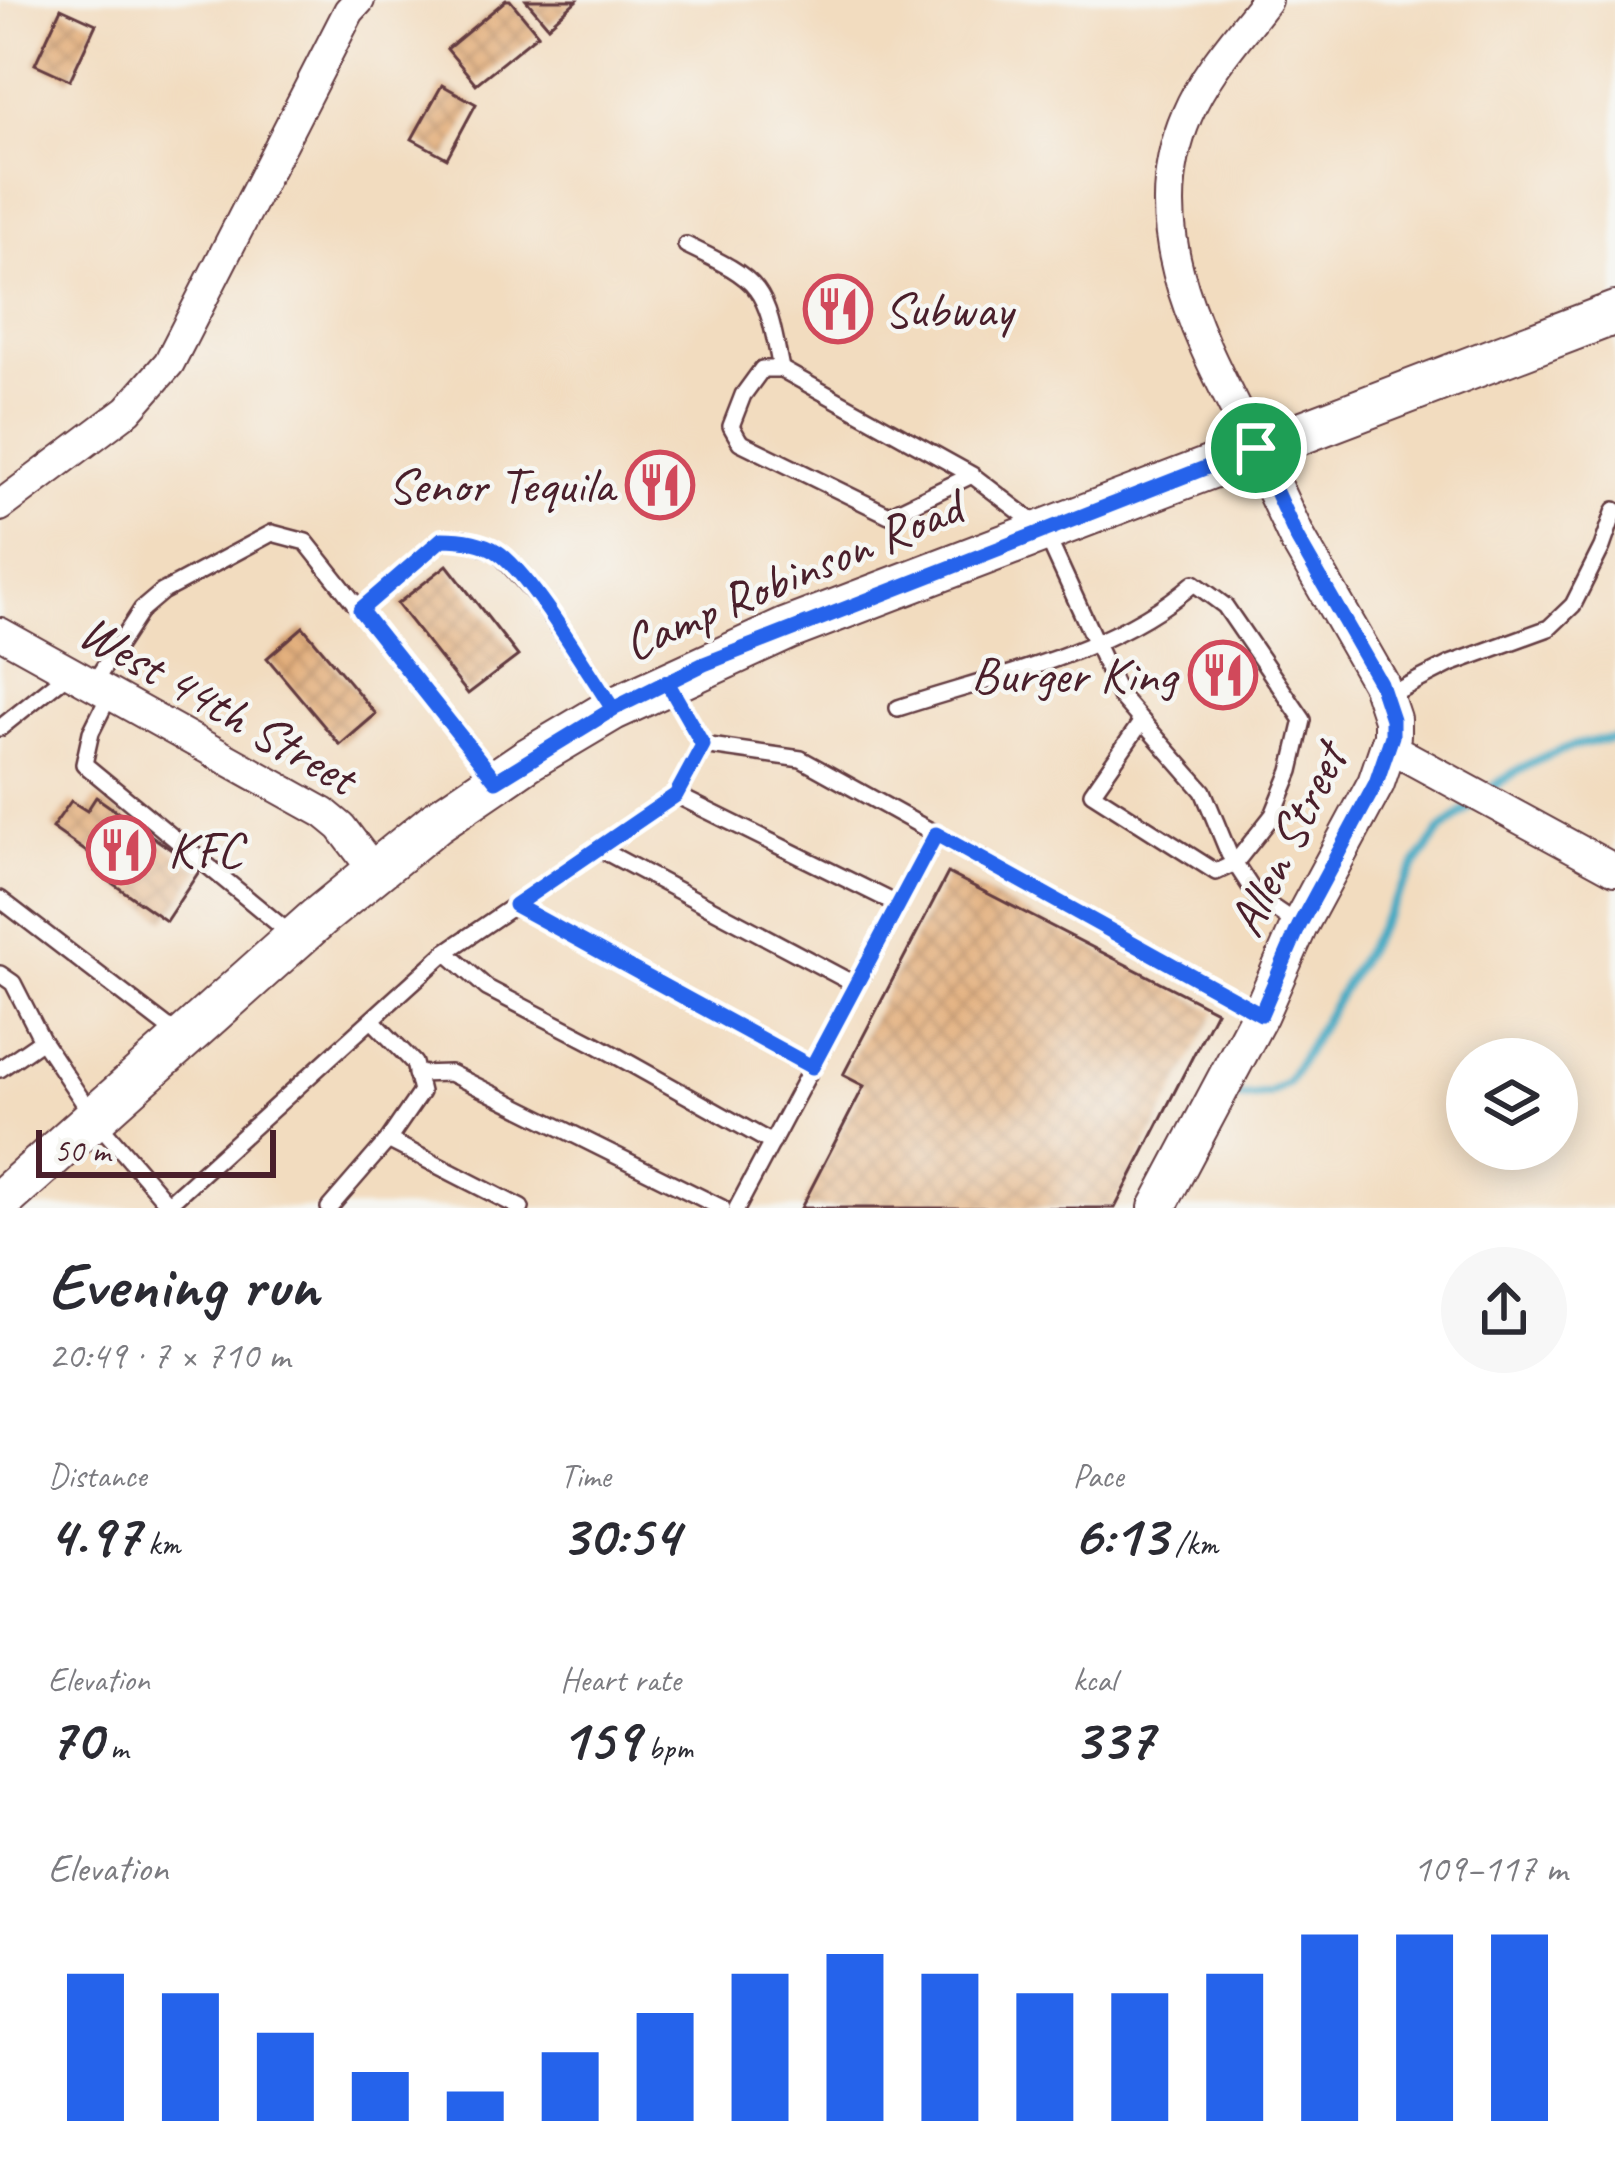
<!DOCTYPE html>
<html lang="en">
<head>
<meta charset="utf-8">
<style>
	body { margin:0; font-family:Caveat,sans-serif; background:#f7f7f7; color:#2b2b33; height:100vh; display:flex; flex-direction:column; font-size:45px; white-space:nowrap }
	* { box-sizing:border-box; margin:0 }
	p { font-size:39px; color:#7c7c81 }
	.icon { flex:none; width:66px; height:66px; fill:none; stroke:currentColor; stroke-width:2; stroke-linecap:round; stroke-linejoin:round }
	.map { position:relative; height:1208px; overflow:hidden }
	.details { display:flex; flex-direction:column; background:#fff; flex:1 }
	.details>* { flex:none }
	.fabs { position:absolute; left:1446px; top:1038px; display:grid; gap:24px }
	.fabs a { display:grid; place-items:center; width:132px; height:132px; border-radius:50%; background:#fff; box-shadow:0 6px 30px #0003; font-size:60px }
	.scale { position:absolute; left:36px; bottom:30px; width:240px; box-sizing:border-box; padding-left:12px; border:6px solid #4a1f2b; border-top:0; font-size:33px; line-height:42px; white-space:nowrap; color:#4a1f2b; -webkit-text-stroke:9px #f6f6f2; paint-order:stroke }
	.pin { position:absolute; display:grid; place-items:center; width:102px; height:102px; color:#fff; margin:-51px; border:6px solid #fff; border-radius:50%; box-shadow:0 3px 12px #0007 }
	.round { display:grid; place-items:center; flex:none; width:126px; height:126px; border-radius:63px; background:#f7f7f7 }
	.head { display:flex; align-items:center; justify-content:space-between; height:204px; padding:0 48px }
	h1 { font-size:66px; font-weight:800; line-height:90px }
	.metrics { display:grid; grid-template-columns:repeat(3,1fr); gap:18px; height:204px; padding:12px 48px }
	.metrics div { display:grid; align-content:center }
	.metrics b { font-size:60px; font-weight:800 }
	.metrics small { font-size:33px; font-weight:400 }
	.metrics p { font-size:33px }
	.chart { height:336px; padding:24px 48px }
	.chart p { display:flex; justify-content:space-between }
	.chart svg { width:100%; height:216px; margin-top:12px; stroke:#2563eb; stroke-width:6 }
	.map>svg:first-child { display:block }
	.lines { fill:none; stroke-linecap:round; stroke-linejoin:round }
	.stream { stroke:#42a9c2; stroke-width:9 }
	.building { fill:url(#building-cross-hatch) }
	.service-casing { stroke:#633b41; stroke-width:20 }
	.minor-casing { stroke:#633b41; stroke-width:34 }
	.tertiary-casing { stroke:#633b41; stroke-width:40 }
	.secondary-casing { stroke:#633b41; stroke-width:46 }
	.service { stroke:#fff; stroke-width:15 }
	.minor { stroke:#fff; stroke-width:30 }
	.tertiary { stroke:#fff; stroke-width:36 }
	.secondary { stroke:#fff; stroke-width:42 }
	.route-casing { stroke:#fff; stroke-width:24 }
	.route { stroke:#2563eb; stroke-width:15 }
	.labels { text-anchor:middle; dominant-baseline:central; stroke-width:9; stroke-linejoin:round; paint-order:stroke }
	.poi-label { font-size:51px; fill:#4a1f2b; stroke:#f6f6f2; text-anchor:start }
	.street-label { font-size:51px; fill:#4a1f2b; stroke:#f6f6f2 }
</style>
</head>
<body>
<div class="map">
<svg width="1615" height="1208" viewBox="0 0 1615 1208">
	<defs>
		<pattern id="building-cross-hatch" width="8" height="8" patternUnits="userSpaceOnUse" patternTransform="scale(3)"><rect width="8" height="8" fill="#e2ac77"/><path d="M0 0l8 8M0 8l8-8" fill="none" stroke="#b98b62"/></pattern>
	</defs>
	<rect width="100%" height="100%" fill="#f6f6f2"/>
	<filter id="ink" filterUnits="userSpaceOnUse"><feTurbulence type="fractalNoise" baseFrequency=".00833" numOctaves="2"/><feDisplacementMap in="SourceGraphic" scale="24" xChannelSelector="R" yChannelSelector="G"/><feConvolveMatrix kernelMatrix="1 2 1 2 8 2 1 2 1" color-interpolation-filters="sRGB"/></filter>
	<filter id="wash" filterUnits="userSpaceOnUse"><feTurbulence type="fractalNoise" baseFrequency=".004" numOctaves="4" result="noise"/><feDisplacementMap in="SourceGraphic" scale="48" xChannelSelector="R" yChannelSelector="G"/><feGaussianBlur stdDeviation="2.7" result="paint"/><feColorMatrix in="noise" values="0 0 0 0 0 0 0 0 0 0 0 0 0 0 0 0 0 1.4 0 .05"/><feComposite in="paint" operator="in"/></filter>
	<g filter="url(#wash)">
		<rect width="100%" height="100%" fill="#f2dcbf"/>
		<g class="lines">
			<g class="stream">
				<path d="M 1487,792 C 1521,764 1570,741 1615,739"/>
				<path d="M 1239,1097 L 1268,1094 L 1288,1082 L 1416,864 L 1441,830 L 1474,803"/>
			</g>
		</g>
		<g id="blocks">
			<g class="building">
				<path d="M 506,0 L 510,0 L 538,34 L 476,84 L 447,49 Z"/>
				<path d="M 526,0 L 577,0 L 548,26 Z"/>
				<path d="M 61,8 L 96,24 L 70,80 L 35,64 Z"/>
				<path d="M 442,85 L 476,104 L 447,158 L 412,139 Z"/>
				<path d="M 447,565 L 518,656 L 468,694 L 397,604 Z"/>
				<path d="M 303,627 L 376,714 L 340,745 L 267,658 Z"/>
				<path d="M 96,797 L 200,870 L 166,921 L 95,871 L 101,862 L 52,828 L 71,801 L 87,811 Z"/>
				<path d="M 948,873 L 1216,1011 L 1115,1208 L 801,1208 L 864,1086 L 843,1075 Z"/>
			</g>
		</g>
	</g>
	<g filter="url(#ink)">
		<use href="#blocks" fill-opacity="0" stroke="#633b41" stroke-width="3"/>
		<g class="lines">
			<defs>
				<g id="service">
					<path d="M 686,245 C 763,282 765,285 781,369"/>
					<path d="M 972,475 L 889,515 L 740,442 L 731,426 L 743,395 L 762,369 L 781,369 L 972,475 L 1044,530 L 1120,696 L 1203,791 L 1229,854 L 1257,897 L 1297,924"/>
					<path d="M 360,610 L 442,539 L 464,539 L 498,552 L 540,600 L 612,706"/>
					<path d="M 93,684 L 142,609 L 162,592 L 272,533 L 306,542 L 494,779"/>
					<path d="M 669,685 L 703,745 L 801,759 L 1260,1014"/>
					<path d="M 110,694 L 91,732 L 84,764 L 293,936"/>
					<path d="M 1385,697 L 1450,664 L 1549,628 L 1573,605 L 1602,547 L 1615,510"/>
					<path d="M 898,708 C 998,675 1114,653 1194,583 L 1225,606 L 1303,720 L 1291,771 L 1273,815 L 1235,863 L 1216,872 L 1092,793 L 1142,721"/>
					<path d="M 0,728 L 70,672"/>
					<path d="M 676,795 L 899,905"/>
					<path d="M 598,848 L 856,985"/>
					<path d="M 0,899 L 180,1037"/>
					<path d="M 515,905 L 812,1067"/>
					<path d="M 446,952 L 487,988 L 597,1045 L 772,1143"/>
					<path d="M 0,974 L 13,983 L 42,1040 L 94,1118 L 168,1204 L 446,952 L 676,795 L 703,745"/>
					<path d="M 0,1069 L 42,1040"/>
					<path d="M 416,1074 L 450,1073 L 722,1208"/>
					<path d="M 388,1140 L 521,1208"/>
					<path d="M 329,1208 L 388,1140 L 421,1092 L 414,1063 L 372,1020"/>
					<path d="M 737,1208 L 936,834"/>
				</g>
				<g id="minor">
					<path d="M 1255,448 C 1203,344 1136,233 1187,115 C 1205,72 1238,37 1266,0"/>
					<path d="M 0,506 L 128,410 L 169,363 L 349,11 L 359,0"/>
					<path d="M 0,633 L 324,813 L 341,827 L 375,872"/>
					<path d="M 1389,747 L 1615,870"/>
				</g>
				<path id="tertiary" d="M 1157,1208 L 1260,1014 L 1299,926 L 1376,783 L 1392,736 L 1392,719 L 1380,683 L 1297,538 L 1255,448"/>
				<path id="secondary" d="M 0,1202 L 318,918 L 436,822 L 527,760 L 613,709 L 787,629 L 1615,313"/>
			</defs>
			<use href="#service" class="service-casing"/>
			<use href="#minor" class="minor-casing"/>
			<use href="#tertiary" class="tertiary-casing"/>
			<use href="#secondary" class="secondary-casing"/>
			<use href="#service" class="service"/>
			<use href="#minor" class="minor"/>
			<use href="#tertiary" class="tertiary"/>
			<use href="#secondary" class="secondary"/>
		</g>
	</g>
	<g class="lines" filter="url(#ink)">
		<defs>
			<path id="route" d="M 1256,448 L 704,664 L 613,709 L 496,781 L 360,610 L 442,539 C 460,539 480,541 496,551 C 528,570 589,673 613,709 L 667,682 L 703,745 L 676,795 L 515,905 L 812,1067 L 936,834 L 1261,1014 L 1299,926 L 1376,783 L 1392,736 L 1392,719 L 1380,683 L 1297,538 L 1256,448"/>
		</defs>
		<use href="#route" class="route-casing"/>
		<use href="#route" class="route"/>
	</g>
	<defs>
		<symbol id="restaurant-ring" viewBox="-11 -11 22 22"><circle r="9.5" fill="#f6f6f2" stroke="#d1495b" stroke-width="1.5"/><path d="M-5-6h1v4h1v-4h1v4h1v-4h1v5L-1.5 .5V6h-2V.5L-5-1ZM5-6V6H3V1.5H1.5Q1.5-4 5-6Z" fill="#d1495b"/></symbol>
	</defs>
	<g fill-rule="evenodd">
		<use href="#restaurant-ring" x="800" y="271" width="76" height="76"/>
		<use href="#restaurant-ring" x="622" y="447" width="76" height="76"/>
		<use href="#restaurant-ring" x="1185" y="637" width="76" height="76"/>
		<use href="#restaurant-ring" x="83" y="812" width="76" height="76"/>
	</g>
	<g class="labels">
		<g class="poi-label">
			<text x="884" y="309">Subway</text>
			<text x="614" y="485" text-anchor="end">Senor Tequila</text>
			<text x="1176" y="675" text-anchor="end">Burger King</text>
			<text x="168" y="850">KFC</text>
		</g>
		<g class="street-label">
			<text transform="translate(792 575) rotate(-23)">Camp Robinson Road</text>
			<text transform="translate(218 704) rotate(30)">West 44th Street</text>
			<text transform="translate(1287 840) rotate(-64)">Allen Street</text>
		</g>
	</g>
</svg>
<div class="fabs">
<a><svg class="icon" aria-label="layers" viewBox="0 0 24 24"><path d="M12 4l9 5-9 5-9-5zM3 14l9 5 9-5"/></svg></a>
</div>
<div class="scale">50 m</div>
<div class="pin" style="left:1256px;top:448px;background:#1e9e55"><svg class="icon" aria-label="arrive" viewBox="0 0 24 24"><path d="M6 21V4h12l-3 4 3 4H6"/></svg></div>
</div>
<section class="details">
<div class="head"><div><h1>Evening run</h1><p>20:49 · 7 × 710 m</p></div><a class="round"><svg class="icon" aria-label="share" viewBox="0 0 24 24"><path d="M12 15V3M7 8l5-5 5 5M5 13v7h14v-7"/></svg></a></div>
<div class="metrics">
<div><p>Distance</p><b>4.97<small> km</small></b></div>
<div><p>Time</p><b>30:54</b></div>
<div><p>Pace</p><b>6:13<small> /km</small></b></div>
</div>
<div class="metrics">
<div><p>Elevation</p><b>70<small> m</small></b></div>
<div><p>Heart rate</p><b>159<small> bpm</small></b></div>
<div><p>kcal</p><b>337</b></div>
</div>
<div class="chart"><p><span>Elevation</span>109–117 m</p>
<svg viewBox="0 0 160 44" preserveAspectRatio="none"><path d="M5 44V14M15 44V18M25 44V26M35 44V34M45 44V38M55 44V30M65 44V22M75 44V14M85 44V10M95 44V14M105 44V18M115 44V18M125 44V14M135 44V6M145 44V6M155 44V6"/></svg>
</div>
</section>
</body>
</html>
